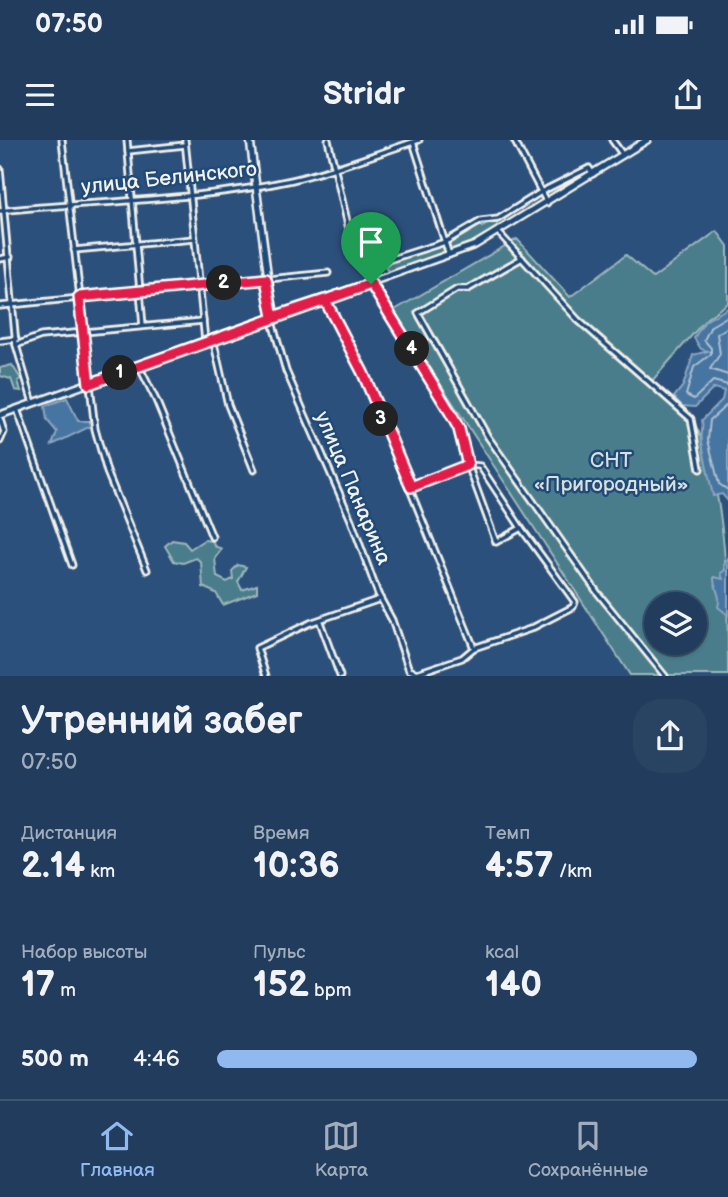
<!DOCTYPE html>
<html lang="ru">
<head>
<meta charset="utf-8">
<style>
	body { margin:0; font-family:"Balsamiq Sans",sans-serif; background:#294363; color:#f1f3f6; height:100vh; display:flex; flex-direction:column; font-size:26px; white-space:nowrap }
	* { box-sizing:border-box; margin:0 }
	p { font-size:23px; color:#a2adbc }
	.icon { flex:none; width:38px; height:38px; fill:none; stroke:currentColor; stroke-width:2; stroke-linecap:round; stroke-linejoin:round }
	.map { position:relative; height:536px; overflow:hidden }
	.details { display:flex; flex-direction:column; background:#213c5d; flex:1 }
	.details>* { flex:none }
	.controls { position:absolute; left:644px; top:452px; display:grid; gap:14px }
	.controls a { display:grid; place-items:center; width:63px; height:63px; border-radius:50%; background:#213c5d; box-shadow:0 2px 5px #0004,0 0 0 2px #3e5672; font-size:35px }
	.pin { position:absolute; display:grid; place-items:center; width:60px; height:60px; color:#fff; margin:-72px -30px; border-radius:50% 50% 50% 0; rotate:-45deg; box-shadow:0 0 7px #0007 }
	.pin .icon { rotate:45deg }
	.km { position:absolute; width:35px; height:35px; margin:-18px; border-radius:50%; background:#222; color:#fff; font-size:19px; line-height:35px; text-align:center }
	.round { display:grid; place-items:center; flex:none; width:74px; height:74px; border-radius:28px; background:#294363 }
	.summary { display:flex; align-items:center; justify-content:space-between; height:119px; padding:0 21px }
	h1 { font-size:38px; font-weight:800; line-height:52px }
	.figures { display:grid; grid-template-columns:repeat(3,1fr); gap:10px; height:119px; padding:7px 21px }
	.figures div { display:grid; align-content:center }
	.figures b { font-size:35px; font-weight:800 }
	.figures small { font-size:19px; font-weight:400 }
	.figures p { font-size:19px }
	ul { padding:0 21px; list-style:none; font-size:23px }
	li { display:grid; grid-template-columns:112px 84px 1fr; align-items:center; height:52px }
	li i { height:18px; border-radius:9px; background:#90b9f0 }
	.status { display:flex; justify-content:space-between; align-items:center; height:49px; padding:0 35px; background:#213c5d; direction:ltr }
	.status svg { height:19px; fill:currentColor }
	header { display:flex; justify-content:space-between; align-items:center; height:91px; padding:0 21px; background:#213c5d; font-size:32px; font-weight:800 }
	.menu { display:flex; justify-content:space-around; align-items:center; height:98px; border-top:2px solid #3e5672; background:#213c5d; font-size:19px; color:#a2adbc }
	.menu a { display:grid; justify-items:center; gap:4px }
	.menu .active { color:#90b9f0 }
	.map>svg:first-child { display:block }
	.green { fill:#487d8b; stroke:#9eb7ba; stroke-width:2; fill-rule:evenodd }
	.water { fill:#4674a2; stroke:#8ca6be; stroke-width:2 }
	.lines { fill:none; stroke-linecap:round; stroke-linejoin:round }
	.shore { stroke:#aebfcc; stroke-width:2 }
	.street-casing { stroke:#f4f1e8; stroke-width:9 }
	.secondary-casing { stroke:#f4f1e8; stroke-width:10 }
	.street { stroke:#1f4a7a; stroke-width:3.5 }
	.secondary { stroke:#1f4a7a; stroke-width:5 }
	.route-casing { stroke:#fff; stroke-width:14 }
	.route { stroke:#e11d48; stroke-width:9 }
	.labels { text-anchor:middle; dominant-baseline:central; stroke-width:5; stroke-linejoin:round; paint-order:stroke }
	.street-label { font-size:21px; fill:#f4f1e8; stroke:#1f4a7a }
	.park-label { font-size:21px; fill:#dae0da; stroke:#1f4a7a }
</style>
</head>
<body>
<div class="status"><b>07:50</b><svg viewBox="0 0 49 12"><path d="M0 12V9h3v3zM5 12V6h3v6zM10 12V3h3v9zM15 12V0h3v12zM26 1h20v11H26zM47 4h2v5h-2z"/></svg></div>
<header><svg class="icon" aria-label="menu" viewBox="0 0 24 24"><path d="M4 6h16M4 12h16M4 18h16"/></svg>Stridr<svg class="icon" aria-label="share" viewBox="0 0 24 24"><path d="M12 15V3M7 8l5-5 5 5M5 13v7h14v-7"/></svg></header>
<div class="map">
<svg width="728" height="536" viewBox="0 0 728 536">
	<rect width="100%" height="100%" fill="#2c507c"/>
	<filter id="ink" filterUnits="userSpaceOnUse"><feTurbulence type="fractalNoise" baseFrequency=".0143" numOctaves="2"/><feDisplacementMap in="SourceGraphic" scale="14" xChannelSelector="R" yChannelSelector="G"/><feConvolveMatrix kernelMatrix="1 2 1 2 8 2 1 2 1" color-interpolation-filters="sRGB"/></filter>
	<g filter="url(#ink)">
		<g class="green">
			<path d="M 494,81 L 497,82 L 498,89 L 453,112 L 447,103 L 479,84 L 482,87 Z"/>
			<path d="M 717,91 L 728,106 L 728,163 L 707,178 L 651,242 C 664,254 686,266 694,282 C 728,348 728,461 728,535 L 630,535 L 393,171 L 517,99 L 570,157 L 626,115 L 653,138 ZM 656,464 L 695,464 L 695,502 L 656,502 Z"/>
			<path d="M 443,104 L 445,114 L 390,133 L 383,125 L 388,126 L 392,120 Z"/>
			<path d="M 12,225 L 21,239 L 18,241 L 21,251 L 15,250 L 11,239 L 0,236 L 0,228 Z"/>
			<path d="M 172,400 L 184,402 L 190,409 L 204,400 L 213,401 L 214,406 L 222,409 L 215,418 L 217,437 L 227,442 L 233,439 L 232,431 L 238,425 L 246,427 L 238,442 L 242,450 L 257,445 L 257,452 L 223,465 L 216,453 L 203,447 L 201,422 L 196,418 L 183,423 L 174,421 L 165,406 Z"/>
		</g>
		<g class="water">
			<path d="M 728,168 L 728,361 L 722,354 L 713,356 C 709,336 705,322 702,302 C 700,294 704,289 702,280 L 722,260 L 724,251 L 714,248 L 695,267 L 682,266 L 674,257 L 683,246 L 693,215 L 708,211 L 701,209 L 694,198 L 705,181 Z"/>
			<path d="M 67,258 L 78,281 L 90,281 L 91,286 L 52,305 L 57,292 L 47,280 L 45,266 Z"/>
			<path d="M 728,418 L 728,475 L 718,467 C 722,454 713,448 714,437 L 723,439 L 721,433 L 725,430 L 724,425 Z"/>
		</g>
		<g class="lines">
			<g class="shore">
				<path d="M 728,176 L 711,186 L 704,200 L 711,208 L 711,214 L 694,227 L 686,255 L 694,259 L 713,241 L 728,245"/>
				<path d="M 728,187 L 717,194 L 720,214 L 710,229 L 728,235"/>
				<path d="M 728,264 L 710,280 L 708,300 L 719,344 L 728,350"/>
			</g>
			<defs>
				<g id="street">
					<path d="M 62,0 L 95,289 L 107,332 L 147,430"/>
					<path d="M 127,0 L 143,186"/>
					<path d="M 185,0 L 205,201"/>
					<path d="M 328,0 L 354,111 L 450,272 L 459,289 L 468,325 L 480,326 L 521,388"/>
					<path d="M 514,0 L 547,63"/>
					<path d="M 612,0 L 623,15"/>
					<path d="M 413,2 L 449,115"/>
					<path d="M 128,11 L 185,5"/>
					<path d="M 0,29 L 16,205 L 33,263"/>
					<path d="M 0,71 C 96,61 197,61 292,40 C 335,30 376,14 419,0"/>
					<path d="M 498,92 L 578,180 L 691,279 L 700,329"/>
					<path d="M 74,110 L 194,99"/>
					<path d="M 522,118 L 468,149 L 457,149 L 418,173 L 488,297 L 597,452 L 665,536"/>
					<path d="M 0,119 L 10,117"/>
					<path d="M 363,128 L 445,102 L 481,81 L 498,79 L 541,52 L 589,28 L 593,34"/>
					<path d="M 325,160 L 363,233 L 474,508"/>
					<path d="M 0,166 L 328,133"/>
					<path d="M 271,178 L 286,231 L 351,380 L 378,454 L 392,480 L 409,530 L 417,533 L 462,518 L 474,508 L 530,489 L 573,467 L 575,462 L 521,388 L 496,402 L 468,325 L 411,347"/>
					<path d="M 213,199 L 228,265 L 254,330"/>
					<path d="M 0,201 L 16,199"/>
					<path d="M 16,205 L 41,196 L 203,181"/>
					<path d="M 139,226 L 156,260 L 212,397"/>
					<path d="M 17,269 L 72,425"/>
					<path d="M 0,279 L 4,292 L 0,301"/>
					<path d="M 320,482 L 340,536"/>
					<path d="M 266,536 L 257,508 L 310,483 L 380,459"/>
				</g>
				<g id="secondary">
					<path d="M 250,0 L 273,177"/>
					<path d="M 0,275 L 475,105 L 647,0"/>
				</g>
			</defs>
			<use href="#street" class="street-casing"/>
			<use href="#secondary" class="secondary-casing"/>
			<use href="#street" class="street"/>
			<use href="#secondary" class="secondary"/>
		</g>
	</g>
	<g class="lines" filter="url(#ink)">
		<defs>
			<path id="route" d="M 371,144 L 89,244 L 79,157 L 266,139 L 273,177 L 325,160 L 363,233 L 411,347 L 468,325 L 459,289 L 450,272 L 371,144"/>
		</defs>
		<use href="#route" class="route-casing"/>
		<use href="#route" class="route"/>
	</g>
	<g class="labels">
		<g class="street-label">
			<text transform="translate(169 38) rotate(-6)">улица Белинского</text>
			<text transform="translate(353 348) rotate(67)">улица Панарина</text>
		</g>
		<g class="park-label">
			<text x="611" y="320">СНТ<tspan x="611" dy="24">«Пригородный»</tspan></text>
		</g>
	</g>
</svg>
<div class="controls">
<a><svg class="icon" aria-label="layers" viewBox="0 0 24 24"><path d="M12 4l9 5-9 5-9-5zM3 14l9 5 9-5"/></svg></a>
</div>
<div class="pin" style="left:371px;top:144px;background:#1e9e55"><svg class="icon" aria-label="arrive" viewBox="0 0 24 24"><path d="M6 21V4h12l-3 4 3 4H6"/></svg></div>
<b class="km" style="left:120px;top:233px">1</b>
<b class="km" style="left:224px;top:143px">2</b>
<b class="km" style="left:381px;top:279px">3</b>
<b class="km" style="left:412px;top:209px">4</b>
</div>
<section class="details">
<div class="summary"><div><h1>Утренний забег</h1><p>07:50</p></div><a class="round"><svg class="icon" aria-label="share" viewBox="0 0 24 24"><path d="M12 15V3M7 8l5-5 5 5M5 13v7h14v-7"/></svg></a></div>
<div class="figures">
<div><p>Дистанция</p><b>2.14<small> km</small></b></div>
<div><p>Время</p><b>10:36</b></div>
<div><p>Темп</p><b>4:57<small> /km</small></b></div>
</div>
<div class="figures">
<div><p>Набор высоты</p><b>17<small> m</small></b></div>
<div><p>Пульс</p><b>152<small> bpm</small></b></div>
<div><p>kcal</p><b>140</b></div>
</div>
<ul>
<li><b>500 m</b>4:46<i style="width:98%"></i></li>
</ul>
</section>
<nav class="menu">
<a class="active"><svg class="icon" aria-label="home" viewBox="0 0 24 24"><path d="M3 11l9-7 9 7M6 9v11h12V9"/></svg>Главная</a>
<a><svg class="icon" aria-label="map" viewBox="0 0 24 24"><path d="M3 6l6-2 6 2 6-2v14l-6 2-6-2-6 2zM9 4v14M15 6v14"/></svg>Карта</a>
<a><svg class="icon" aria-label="saved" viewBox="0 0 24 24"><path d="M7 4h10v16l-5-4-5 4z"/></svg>Сохранённые</a>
</nav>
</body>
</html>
